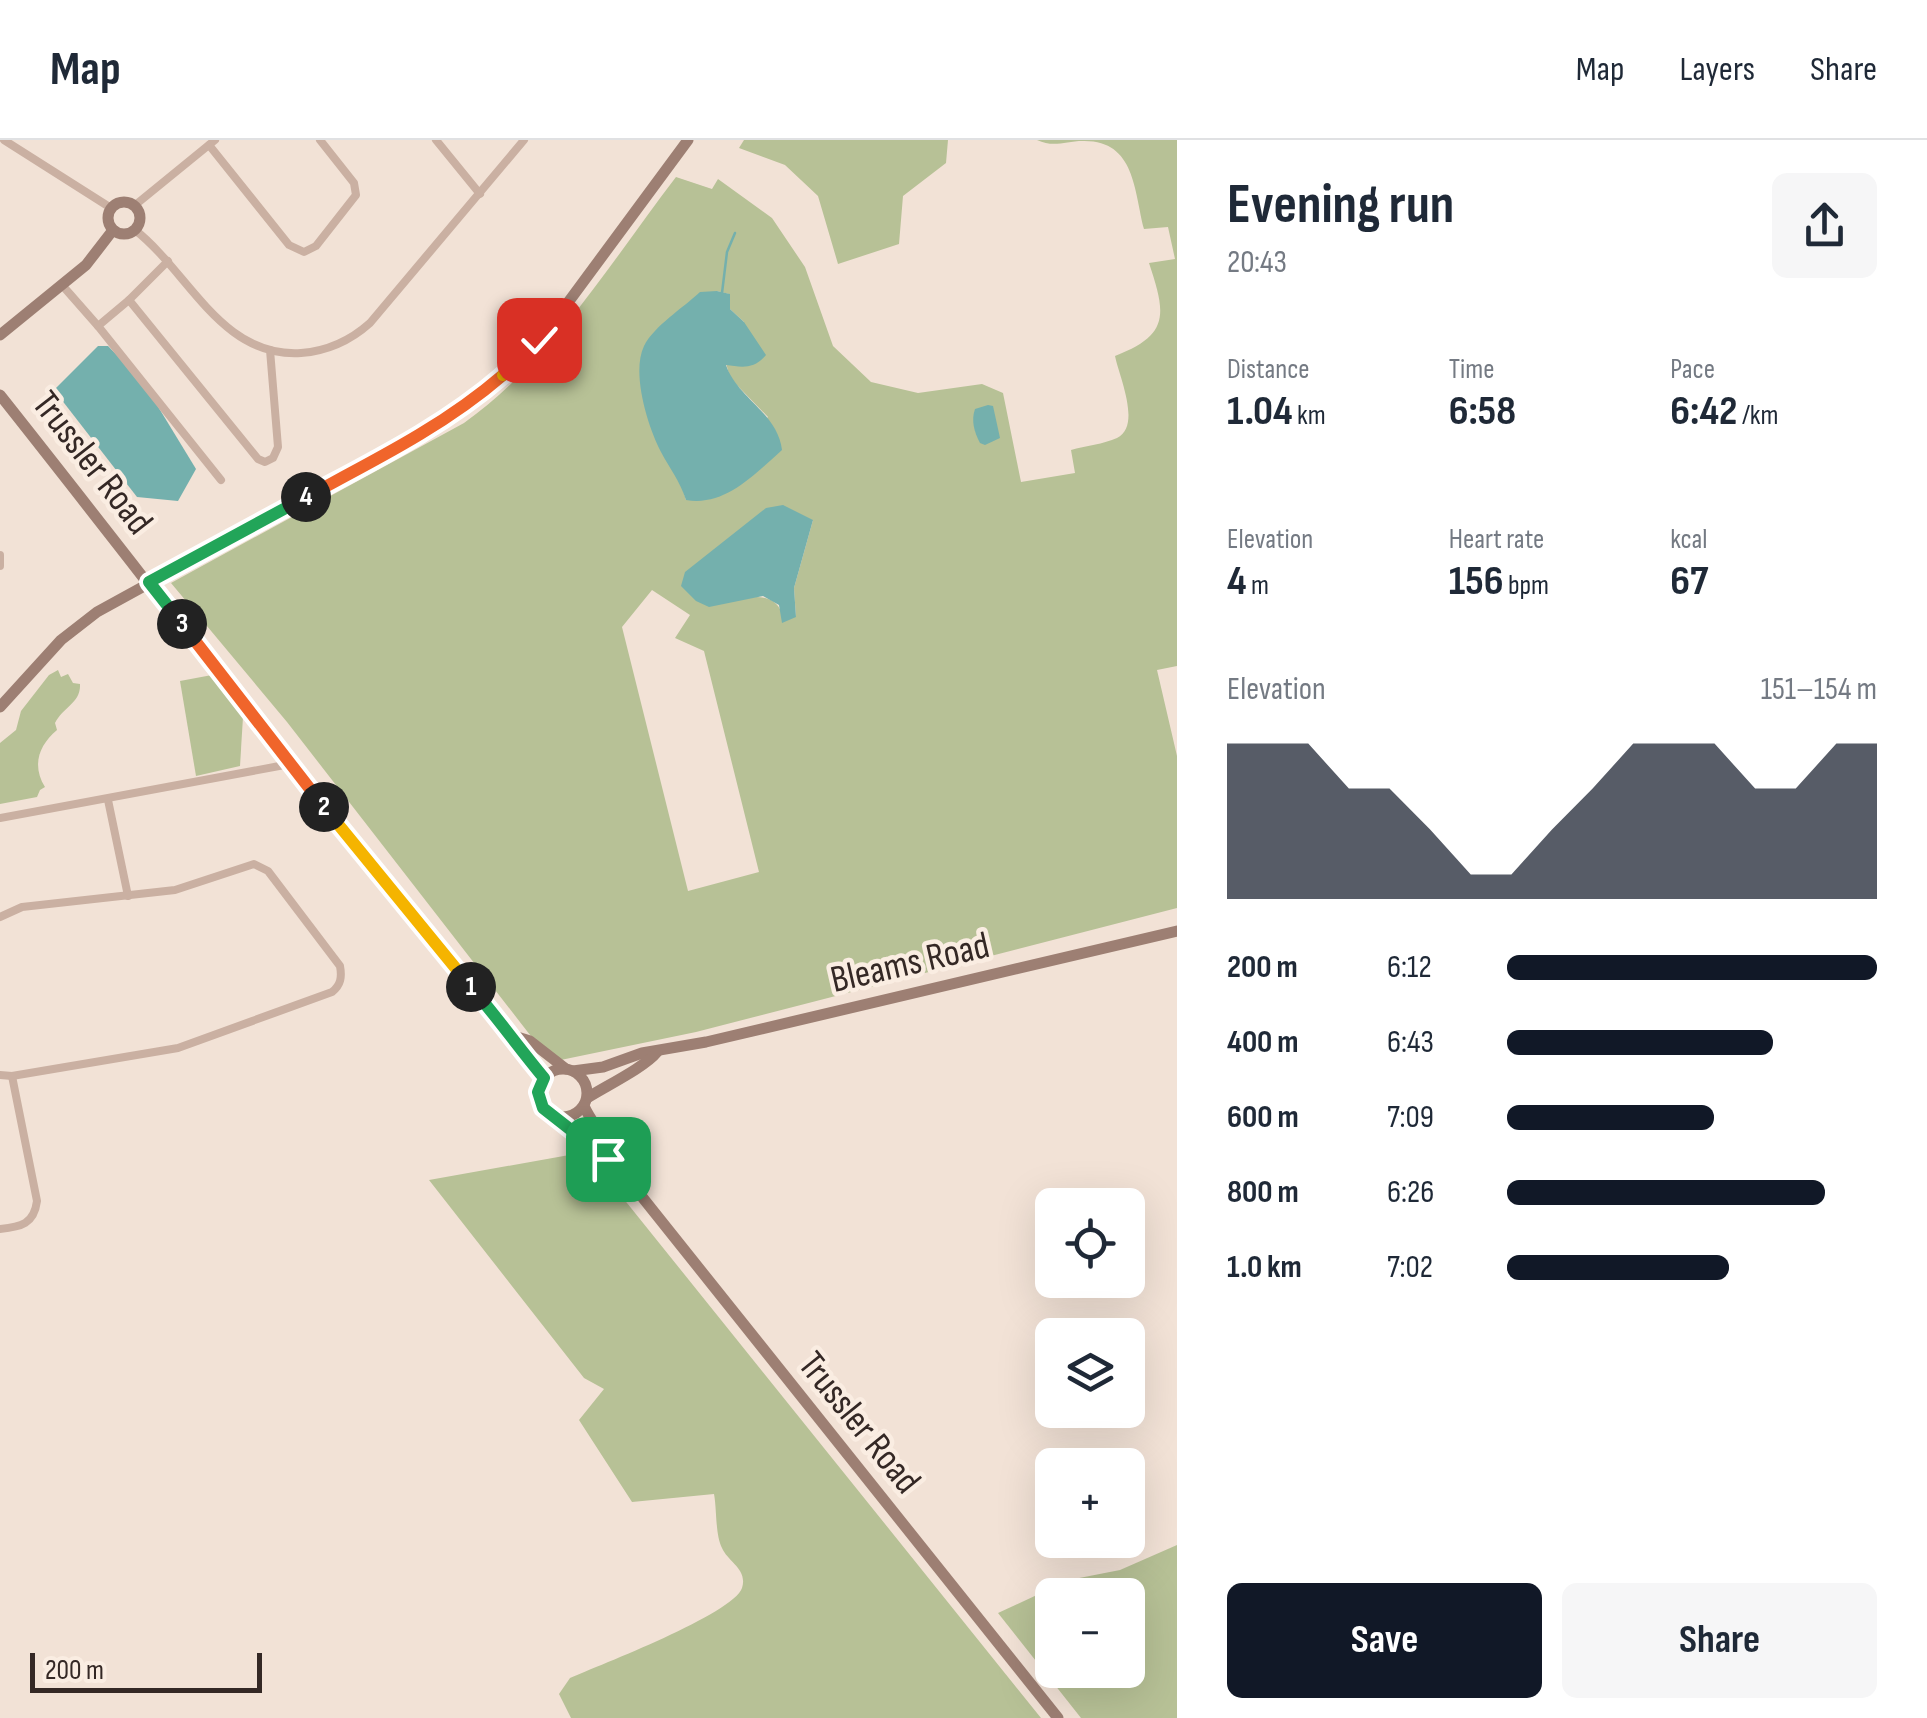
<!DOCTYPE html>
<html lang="en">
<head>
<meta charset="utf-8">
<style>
	body { margin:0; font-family:"Sofia Sans Condensed",sans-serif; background:#f6f6f7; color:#1f2937; height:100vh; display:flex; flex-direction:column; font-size:38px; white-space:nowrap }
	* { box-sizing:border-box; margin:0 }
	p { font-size:32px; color:#747a83 }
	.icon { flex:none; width:55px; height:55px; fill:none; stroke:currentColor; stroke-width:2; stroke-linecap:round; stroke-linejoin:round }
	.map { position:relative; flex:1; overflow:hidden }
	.side { display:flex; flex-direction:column; background:#fff; width:750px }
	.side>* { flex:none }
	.fabs { position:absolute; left:1035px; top:1048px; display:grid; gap:20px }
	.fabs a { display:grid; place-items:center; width:110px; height:110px; border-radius:15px; background:#fff; box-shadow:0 10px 40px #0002; font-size:50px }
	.scale { position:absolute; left:30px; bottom:25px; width:232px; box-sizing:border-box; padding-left:10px; border:5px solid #342825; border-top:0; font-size:28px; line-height:35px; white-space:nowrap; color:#342825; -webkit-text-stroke:8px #faede2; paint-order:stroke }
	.pin { position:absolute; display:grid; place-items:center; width:85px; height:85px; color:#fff; margin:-42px; border-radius:20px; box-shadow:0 5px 15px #0006 }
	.km { position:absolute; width:50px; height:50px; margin:-25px; border-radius:50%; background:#222; color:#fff; font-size:28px; line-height:50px; text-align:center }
	.round { display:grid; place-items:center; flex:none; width:105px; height:105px; border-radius:15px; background:#f6f6f7 }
	.summary { display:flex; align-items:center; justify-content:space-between; height:170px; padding:0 50px }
	h1 { font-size:55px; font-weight:700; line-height:75px }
	.stats { display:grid; grid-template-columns:repeat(3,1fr); gap:15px; height:170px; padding:10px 50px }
	.stats div { display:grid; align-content:center }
	.stats b { font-size:42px; font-weight:700 }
	.stats small { font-size:28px; font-weight:400 }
	.stats p { font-size:28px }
	.chart { height:280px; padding:20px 50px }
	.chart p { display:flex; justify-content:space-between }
	.chart svg { width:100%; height:180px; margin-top:10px; fill:#111827; opacity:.7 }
	.cta { display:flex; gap:20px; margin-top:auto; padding:20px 50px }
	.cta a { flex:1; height:115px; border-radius:15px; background:#111827; color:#fff; font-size:40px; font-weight:700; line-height:115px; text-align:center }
	.cta a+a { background:#f6f6f7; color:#1f2937 }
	ul { padding:0 50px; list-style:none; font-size:32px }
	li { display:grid; grid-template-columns:160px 120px 1fr; align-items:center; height:75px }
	li i { height:25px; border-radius:12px; background:#111827 }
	header { display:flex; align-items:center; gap:60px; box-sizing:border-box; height:140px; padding:0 50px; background:#fff; border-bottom:2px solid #e0e1e3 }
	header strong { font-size:48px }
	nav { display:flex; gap:55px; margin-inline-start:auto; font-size:35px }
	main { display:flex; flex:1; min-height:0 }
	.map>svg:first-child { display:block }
	.green { fill:#b7c196; fill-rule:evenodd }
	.water { fill:#74b0ad }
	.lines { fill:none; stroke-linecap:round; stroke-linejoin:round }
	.stream { stroke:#74b0ad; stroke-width:2.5 }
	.street { stroke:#cab0a2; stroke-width:8 }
	.secondary { stroke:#9d7f73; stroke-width:11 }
	.split-1-casing { stroke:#fff; stroke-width:20 }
	.split-2-casing { stroke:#fff; stroke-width:20 }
	.split-3-casing { stroke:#fff; stroke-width:20 }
	.split-4-casing { stroke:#fff; stroke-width:20 }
	.split-5-casing { stroke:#fff; stroke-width:20 }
	.split-6-casing { stroke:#fff; stroke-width:20 }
	.split-1 { stroke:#22a559; stroke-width:12 }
	.split-2 { stroke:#f5b400; stroke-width:12 }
	.split-3 { stroke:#f0652b; stroke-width:12 }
	.split-4 { stroke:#22a559; stroke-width:12 }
	.split-5 { stroke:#f0652b; stroke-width:12 }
	.split-6 { stroke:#f5b400; stroke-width:12 }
	.labels { text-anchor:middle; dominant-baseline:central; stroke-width:9; stroke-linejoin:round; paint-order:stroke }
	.street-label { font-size:38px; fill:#342825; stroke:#faede2 }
</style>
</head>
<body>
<header>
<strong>Map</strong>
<nav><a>Map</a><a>Layers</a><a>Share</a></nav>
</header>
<main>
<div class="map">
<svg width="1177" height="1578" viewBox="0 0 1177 1578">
	<rect width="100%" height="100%" fill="#f2e2d6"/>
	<g class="green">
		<path d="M 744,0 L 948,0 L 946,23 L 903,56 L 899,104 L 838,124 L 818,56 L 785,25 L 739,8 Z"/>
		<path d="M 1037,0 L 1177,0 L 1177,526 L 1157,530 L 1177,616 L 1177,768 L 696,892 L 551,922 L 287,582 L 171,443 L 464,283 C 551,221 611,122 676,37 L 712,49 L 718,39 L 772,78 L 805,127 L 833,206 L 871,242 L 918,253 L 982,244 L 1003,253 L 1021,342 L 1075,333 L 1071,310 C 1085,306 1104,304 1117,298 C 1142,286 1119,236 1115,216 C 1170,195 1166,174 1149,123 L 1175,119 L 1168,87 L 1144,89 C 1134,50 1135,0 1083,1 C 1065,1 1054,8 1037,0 ZM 717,151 L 729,154 L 730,169 L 744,182 L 726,223 L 730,238 L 768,277 L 686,360 L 681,343 ZM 813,380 L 794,448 L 796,477 L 782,473 C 775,456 761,456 745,458 ZM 652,450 L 690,475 L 675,498 L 704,511 L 759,732 L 688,751 L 622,487 Z"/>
		<path d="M 58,530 L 61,537 L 68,534 L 73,543 L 80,544 C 81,563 63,567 55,583 L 57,590 C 38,606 32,626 45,647 L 40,650 L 37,657 L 0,664 L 0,603 L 16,590 L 21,571 L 49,535 Z"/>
		<path d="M 212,535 L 243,577 L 240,626 L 196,636 L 180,541 Z"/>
		<path d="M 586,1012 L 1041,1578 L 571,1578 L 559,1554 L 570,1538 C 600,1525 733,1474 742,1448 C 748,1429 728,1422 722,1408 C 715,1394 717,1369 714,1354 L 632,1362 L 579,1280 L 604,1249 L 584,1238 L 429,1040 Z"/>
		<path d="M 1177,1405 L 1177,1578 L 1081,1578 L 998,1473 L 1069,1440 L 1120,1430 ZM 1052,1455 L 1128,1455 L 1128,1530 L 1052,1530 Z"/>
	</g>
	<g class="water">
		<path d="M 717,151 L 730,154 L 730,169 L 744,182 L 766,215 C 754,230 741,227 726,225 C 737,258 778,273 782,310 C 755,334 725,367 686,360 C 680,341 670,329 661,312 C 648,287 631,233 644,206 C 654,186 683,168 700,152 Z"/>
		<path d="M 98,206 L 108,206 L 143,242 L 196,329 L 178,361 L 137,357 L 54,250 Z"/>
		<path d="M 988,265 L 993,266 L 1000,298 L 985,305 L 980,303 C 974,292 971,280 975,269 Z"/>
		<path d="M 783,365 L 813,380 L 794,448 L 796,477 L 782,483 L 779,465 L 763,456 L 709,467 L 696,461 L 681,446 L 685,432 L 766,368 Z"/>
	</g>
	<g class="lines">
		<path class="stream" d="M 722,153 L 727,112 L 735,93"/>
		<g class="street">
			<path d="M 4,0 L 111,68"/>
			<path d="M 436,0 L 480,54"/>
			<path d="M 209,5 L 289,105 L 304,112 L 316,106 L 356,55 L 354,43 L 320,0"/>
			<path d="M 134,66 L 215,0"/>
			<path d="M 135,90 C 189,132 221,218 301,213 C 328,211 351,200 370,183 L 524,0"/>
			<path d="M 168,121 L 129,160 L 258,319 L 265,322 L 273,318 L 278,307 L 270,210"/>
			<path d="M 62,145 L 98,186 L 129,160"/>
			<path d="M 98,186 L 221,340"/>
			<path d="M 0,415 L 0,426"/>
			<path d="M 108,660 L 128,756"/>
			<path d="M 0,678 L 290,624"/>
			<path d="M 0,777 L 22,767 L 175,750 L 254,724 L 268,731 L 340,826 C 342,837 341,845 332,852 L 178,908 L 12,936 L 0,935"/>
			<path d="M 0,1089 C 21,1087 34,1084 37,1061 L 12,936"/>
		</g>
		<g class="secondary">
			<circle cx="124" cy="78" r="16"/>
			<path d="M 0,195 L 86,125 L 113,90"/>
			<path d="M 0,255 C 170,469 334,689 514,896 L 519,908 L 544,938"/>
			<path d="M 0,567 L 61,500 L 97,472 L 425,292 L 474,260 L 544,195 L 688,0"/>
			<path d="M 514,896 L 530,901 L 566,929"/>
			<circle cx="563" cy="953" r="24"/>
			<path d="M 573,931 L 603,927 L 642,913 L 706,902 L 1177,791"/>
			<path d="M 587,958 C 606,946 645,927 657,912"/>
			<path d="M 584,966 C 592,985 612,1004 615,1023"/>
			<path d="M 556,977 L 615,1023 L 1058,1578"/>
		</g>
	</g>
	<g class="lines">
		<defs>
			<path id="split-1" d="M 471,847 C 497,877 519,908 544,938 L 538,952 L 543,968 L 608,1019"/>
			<path id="split-2" d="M 324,667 L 471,847"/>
			<path id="split-3" d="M 182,484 L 324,667"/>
			<path id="split-4" d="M 182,484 L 149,442 L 306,357"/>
			<path id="split-5" d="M 306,357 C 375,320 444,286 503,235"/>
			<path id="split-6" d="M 503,235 L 539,200"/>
		</defs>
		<use href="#split-1" class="split-1-casing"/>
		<use href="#split-2" class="split-2-casing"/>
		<use href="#split-3" class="split-3-casing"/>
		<use href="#split-4" class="split-4-casing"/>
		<use href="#split-5" class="split-5-casing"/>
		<use href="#split-6" class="split-6-casing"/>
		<use href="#split-1" class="split-1"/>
		<use href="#split-2" class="split-2"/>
		<use href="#split-3" class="split-3"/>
		<use href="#split-4" class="split-4"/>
		<use href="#split-5" class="split-5"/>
		<use href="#split-6" class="split-6"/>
	</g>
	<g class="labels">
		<g class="street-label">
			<text transform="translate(92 323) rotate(52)">Trussler Road</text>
			<text transform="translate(910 823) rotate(-13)">Bleams Road</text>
			<text transform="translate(859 1283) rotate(51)">Trussler Road</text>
		</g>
	</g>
</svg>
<div class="fabs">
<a><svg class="icon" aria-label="locate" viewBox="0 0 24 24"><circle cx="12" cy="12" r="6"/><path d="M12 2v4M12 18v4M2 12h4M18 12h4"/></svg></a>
<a><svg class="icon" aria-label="layers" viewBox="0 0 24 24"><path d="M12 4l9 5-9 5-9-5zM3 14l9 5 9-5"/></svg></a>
<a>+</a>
<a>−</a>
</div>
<div class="scale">200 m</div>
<div class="pin" style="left:608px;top:1019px;background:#1e9e55"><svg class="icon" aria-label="arrive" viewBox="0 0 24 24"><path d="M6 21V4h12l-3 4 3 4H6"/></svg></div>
<div class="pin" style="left:539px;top:200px;background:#d93025"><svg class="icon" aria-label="check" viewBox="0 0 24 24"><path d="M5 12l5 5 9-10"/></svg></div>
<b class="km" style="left:471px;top:847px">1</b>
<b class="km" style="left:324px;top:667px">2</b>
<b class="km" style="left:182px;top:484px">3</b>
<b class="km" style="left:306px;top:357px">4</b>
</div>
<section class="side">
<div class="summary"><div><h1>Evening run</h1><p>20:43</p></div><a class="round"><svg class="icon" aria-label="share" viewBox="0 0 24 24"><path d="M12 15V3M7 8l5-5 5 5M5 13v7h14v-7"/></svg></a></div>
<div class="stats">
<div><p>Distance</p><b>1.04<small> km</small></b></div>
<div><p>Time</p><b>6:58</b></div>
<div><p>Pace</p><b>6:42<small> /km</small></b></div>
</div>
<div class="stats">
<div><p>Elevation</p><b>4<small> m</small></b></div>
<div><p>Heart rate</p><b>156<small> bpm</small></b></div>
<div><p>kcal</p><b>67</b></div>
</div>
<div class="chart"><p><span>Elevation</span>151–154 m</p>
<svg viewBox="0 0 160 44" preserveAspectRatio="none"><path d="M0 44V6L10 6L20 6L30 17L40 17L50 27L60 38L70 38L80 27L90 17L100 6L110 6L120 6L130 17L140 17L150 6L160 6V44z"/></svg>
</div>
<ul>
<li><b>200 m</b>6:12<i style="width:100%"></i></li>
<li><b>400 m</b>6:43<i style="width:72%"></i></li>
<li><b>600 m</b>7:09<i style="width:56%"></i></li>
<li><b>800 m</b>6:26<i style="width:86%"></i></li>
<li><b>1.0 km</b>7:02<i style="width:60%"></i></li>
</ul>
<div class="cta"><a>Save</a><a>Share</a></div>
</section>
</main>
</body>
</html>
